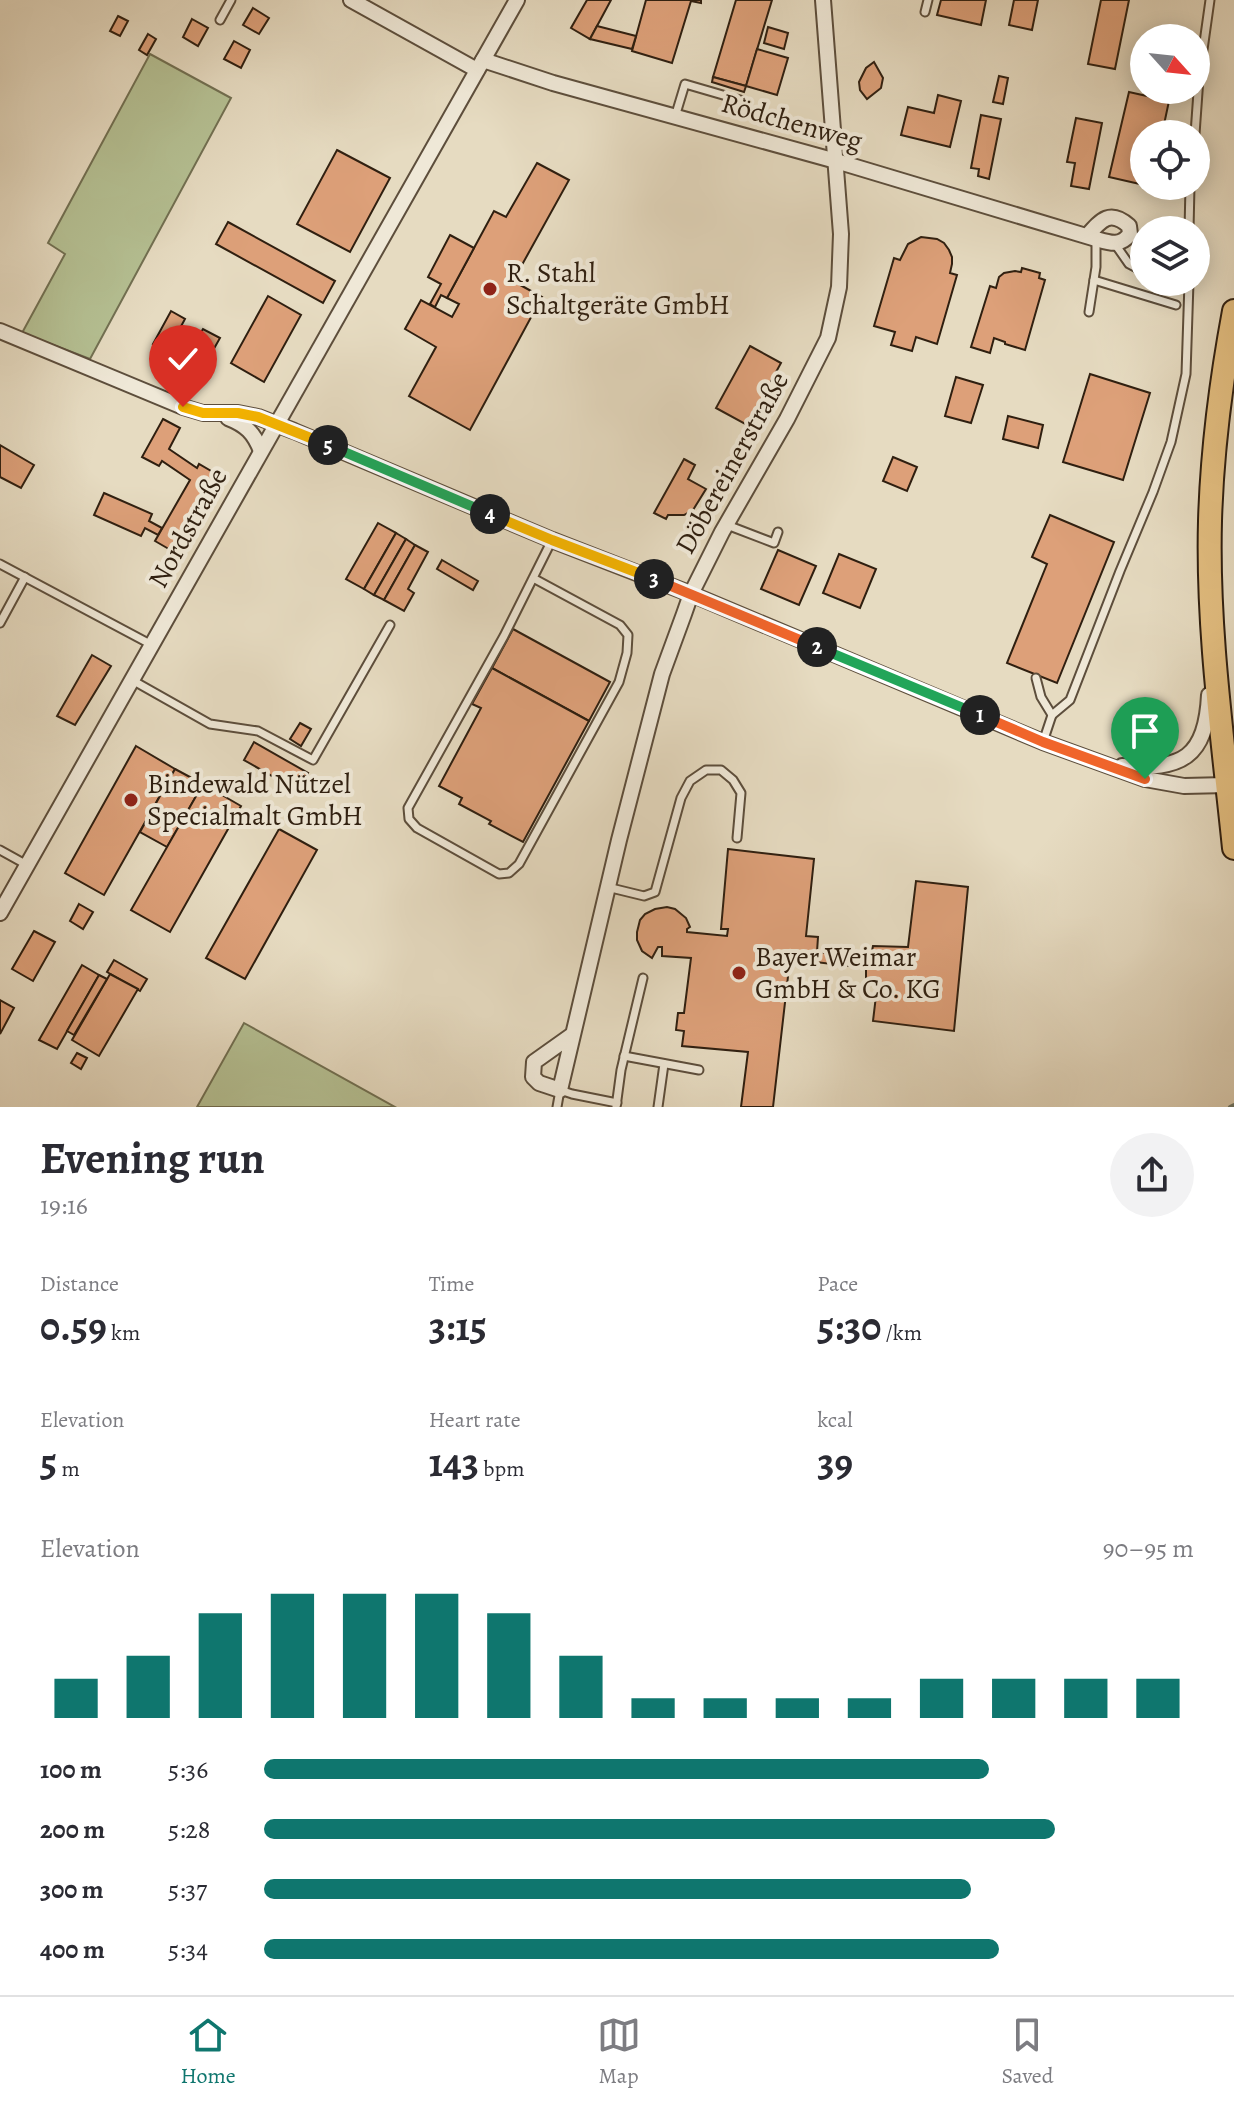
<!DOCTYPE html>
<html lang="en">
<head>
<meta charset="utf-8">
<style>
	body { margin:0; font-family:Alegreya,serif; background:#f2f2f3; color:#2b2b33; height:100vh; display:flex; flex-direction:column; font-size:30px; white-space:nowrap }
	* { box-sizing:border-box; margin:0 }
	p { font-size:26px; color:#7c7c81 }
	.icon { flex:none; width:44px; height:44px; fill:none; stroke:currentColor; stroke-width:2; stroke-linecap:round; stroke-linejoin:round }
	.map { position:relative; height:1107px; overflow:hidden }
	.panel { display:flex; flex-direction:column; background:#fff; flex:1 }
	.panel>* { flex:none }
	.needle { width:52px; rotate:117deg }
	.buttons { position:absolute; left:1130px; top:24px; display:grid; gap:16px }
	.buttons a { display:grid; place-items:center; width:80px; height:80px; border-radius:50%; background:#fff; box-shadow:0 4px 20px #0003; font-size:40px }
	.pin { position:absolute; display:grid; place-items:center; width:68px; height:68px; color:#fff; margin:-82px -34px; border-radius:50% 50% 50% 0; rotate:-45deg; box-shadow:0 0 8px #0007 }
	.pin .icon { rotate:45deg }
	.km { position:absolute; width:40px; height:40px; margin:-20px; border-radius:50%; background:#222; color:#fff; font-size:22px; line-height:40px; text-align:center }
	.round { display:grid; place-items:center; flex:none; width:84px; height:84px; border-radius:42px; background:#f2f2f3 }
	.overview { display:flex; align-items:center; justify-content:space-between; height:136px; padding:0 40px }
	h1 { font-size:44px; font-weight:600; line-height:60px }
	.stats { display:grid; grid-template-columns:repeat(3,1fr); gap:12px; height:136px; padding:8px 40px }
	.stats div { display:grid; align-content:center }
	.stats b { font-size:40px; font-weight:600 }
	.stats small { font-size:22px; font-weight:400 }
	.stats p { font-size:22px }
	.chart { height:224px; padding:16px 40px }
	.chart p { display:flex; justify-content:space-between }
	.chart svg { width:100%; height:144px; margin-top:8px; stroke:#0f766e; stroke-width:6 }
	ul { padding:0 40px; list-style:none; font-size:26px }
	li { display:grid; grid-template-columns:128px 96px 1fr; align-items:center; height:60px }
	li i { height:20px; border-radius:10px; background:#0f766e }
	.tab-bar { display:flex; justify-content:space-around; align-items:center; height:112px; border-top:2px solid #e1e1e2; background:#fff; font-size:22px; color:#7c7c81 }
	.tab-bar a { display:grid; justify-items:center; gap:4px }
	.tab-bar .selected { color:#0f766e }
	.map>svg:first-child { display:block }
	.green { fill:#b5c093; stroke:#727052; stroke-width:2 }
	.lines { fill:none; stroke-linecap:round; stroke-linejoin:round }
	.stream { stroke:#6d7d72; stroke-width:4 }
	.building { fill:#dda079; stroke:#2f1f10; stroke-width:2 }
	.lane-casing { stroke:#5d4e3c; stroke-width:11 }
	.street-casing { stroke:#5d4e3c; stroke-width:18 }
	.primary-casing { stroke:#2f1f10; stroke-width:26 }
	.lane { stroke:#efe8d7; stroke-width:7 }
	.street { stroke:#efe8d7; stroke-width:14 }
	.primary { stroke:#e3be80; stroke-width:22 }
	.split-1-casing { stroke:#fff; stroke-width:16 }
	.split-2-casing { stroke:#fff; stroke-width:16 }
	.split-3-casing { stroke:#fff; stroke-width:16 }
	.split-4-casing { stroke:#fff; stroke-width:16 }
	.split-5-casing { stroke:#fff; stroke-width:16 }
	.split-6-casing { stroke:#fff; stroke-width:16 }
	.split-1 { stroke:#f0652b; stroke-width:10 }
	.split-2 { stroke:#22a559; stroke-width:10 }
	.split-3 { stroke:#f0652b; stroke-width:10 }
	.split-4 { stroke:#f5b400; stroke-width:10 }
	.split-5 { stroke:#22a559; stroke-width:10 }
	.split-6 { stroke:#f5b400; stroke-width:10 }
	.poi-dot { fill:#8f2418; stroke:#efe8d7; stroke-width:3 }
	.labels { text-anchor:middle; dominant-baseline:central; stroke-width:8; stroke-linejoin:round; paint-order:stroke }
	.street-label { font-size:28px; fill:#2f1f10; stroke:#efe8d7 }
	.poi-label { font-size:28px; fill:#2f1f10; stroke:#efe8d7; text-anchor:start }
</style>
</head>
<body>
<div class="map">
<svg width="1234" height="1107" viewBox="0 0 1234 1107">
	<rect width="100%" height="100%" fill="#e6dbc1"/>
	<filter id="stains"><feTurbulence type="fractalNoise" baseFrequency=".0025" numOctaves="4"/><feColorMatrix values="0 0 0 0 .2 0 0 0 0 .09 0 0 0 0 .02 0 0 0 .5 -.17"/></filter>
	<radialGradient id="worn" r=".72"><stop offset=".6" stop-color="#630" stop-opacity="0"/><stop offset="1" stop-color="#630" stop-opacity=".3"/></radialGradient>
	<g class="green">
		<path d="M 150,54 L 231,98 L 90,359 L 22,333 L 65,254 L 48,243 Z"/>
		<path d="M 244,1023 L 395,1107 L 197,1107 Z"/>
	</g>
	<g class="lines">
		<path class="stream" d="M 1230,1107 L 1234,1105"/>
	</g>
	<g class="building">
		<path d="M 587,0 L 611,0 L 590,39 L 571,28 Z"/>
		<path d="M 646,0 L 701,0 L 701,3 L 691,1 L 672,63 L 632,51 Z"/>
		<path d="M 736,0 L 772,0 L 746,86 L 713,77 Z"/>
		<path d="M 941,0 L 986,0 L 981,25 L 937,15 Z"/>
		<path d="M 1014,0 L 1038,0 L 1032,30 L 1009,25 Z"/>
		<path d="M 1101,0 L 1129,0 L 1115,69 L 1088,64 Z"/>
		<path d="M 253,8 L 269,18 L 259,34 L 243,25 Z"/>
		<path d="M 118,16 L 128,21 L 120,36 L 110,31 Z"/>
		<path d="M 192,19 L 208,28 L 198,46 L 183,37 Z"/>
		<path d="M 597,26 L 636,36 L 632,49 L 590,39 Z"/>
		<path d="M 768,27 L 788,33 L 784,49 L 764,43 Z"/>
		<path d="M 148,34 L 156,39 L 147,55 L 139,50 Z"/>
		<path d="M 234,41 L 250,50 L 241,68 L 224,59 Z"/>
		<path d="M 757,49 L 788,58 L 777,95 L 746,86 Z"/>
		<path d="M 874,62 L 883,78 L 881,88 L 867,99 L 860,90 L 859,82 L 866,68 Z"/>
		<path d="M 999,76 L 1008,78 L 1003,104 L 993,102 Z"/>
		<path d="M 713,77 L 746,86 L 744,92 L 712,82 Z"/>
		<path d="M 1129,92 L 1169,101 L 1162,134 L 1144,134 L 1144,185 L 1109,177 Z"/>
		<path d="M 938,95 L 961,101 L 950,147 L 901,135 L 908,107 L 934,113 Z"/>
		<path d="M 981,115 L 1001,119 L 989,179 L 978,176 L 979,169 L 971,168 Z"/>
		<path d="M 1076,118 L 1102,123 L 1089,189 L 1071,186 L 1075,163 L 1067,162 Z"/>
		<path d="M 337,150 L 390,178 L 350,252 L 297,224 Z"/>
		<path d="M 537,163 L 569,180 L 513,281 L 542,297 L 470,430 L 409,396 L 436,347 L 405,329 L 421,300 L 452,317 L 459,304 L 447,298 L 474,248 L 494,211 L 506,217 Z"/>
		<path d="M 228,222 L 335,281 L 323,303 L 216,244 Z"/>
		<path d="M 450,235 L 474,248 L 447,298 L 441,295 L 435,307 L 430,304 L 441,284 L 428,277 Z"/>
		<path d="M 921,237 L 937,239 L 944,243 L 949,250 L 952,257 L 952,264 L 950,273 L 957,275 L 937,344 L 916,337 L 912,351 L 891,345 L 895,332 L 874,326 L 894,258 L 900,260 L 908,244 Z"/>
		<path d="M 1022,268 L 1040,273 L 1039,278 L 1045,280 L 1025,350 L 1005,344 L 1005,342 L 994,338 L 990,353 L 971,347 L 990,286 L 996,288 L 999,277 L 1004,273 L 1015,271 L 1021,272 Z"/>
		<path d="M 268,296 L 301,315 L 264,382 L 231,363 Z"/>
		<path d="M 171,311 L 185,319 L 178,332 L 195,342 L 203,329 L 220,338 L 199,375 L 182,365 L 189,353 L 171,343 L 167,351 L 153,344 Z"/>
		<path d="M 750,346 L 781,363 L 747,425 L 716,408 Z"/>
		<path d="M 1090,374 L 1150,393 L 1123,480 L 1063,462 Z"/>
		<path d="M 956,377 L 983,385 L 971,423 L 945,416 Z"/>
		<path d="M 1008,416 L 1043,425 L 1038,448 L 1003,439 Z"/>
		<path d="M 163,419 L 180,428 L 169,449 L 197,468 L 199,464 L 218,475 L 174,552 L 155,541 L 190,480 L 162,461 L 159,466 L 142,457 Z"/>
		<path d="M 0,445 L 34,465 L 21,488 L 0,477 Z"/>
		<path d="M 893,457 L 917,467 L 907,491 L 883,481 Z"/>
		<path d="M 684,459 L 695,465 L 688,479 L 706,489 L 693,510 L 684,515 L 668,515 L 666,519 L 654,513 Z"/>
		<path d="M 104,493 L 152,514 L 149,521 L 162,528 L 158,535 L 145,528 L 141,536 L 94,515 Z"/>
		<path d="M 1050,515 L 1114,542 L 1057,683 L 1007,663 L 1047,564 L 1032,557 Z"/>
		<path d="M 378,523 L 396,533 L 364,589 L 346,579 Z"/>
		<path d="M 396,533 L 406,539 L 374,595 L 364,589 Z"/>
		<path d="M 406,539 L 415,545 L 384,600 L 374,595 Z"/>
		<path d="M 415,545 L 428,552 L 408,589 L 414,593 L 404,611 L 384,600 Z"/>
		<path d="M 778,550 L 816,566 L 799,605 L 761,589 Z"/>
		<path d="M 839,554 L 876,569 L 860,608 L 823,593 Z"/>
		<path d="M 442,560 L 478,581 L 473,590 L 437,569 Z"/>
		<path d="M 513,629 L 610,682 L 589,721 L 492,668 Z"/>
		<path d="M 92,655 L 111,666 L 75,725 L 57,716 Z"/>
		<path d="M 492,668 L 589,721 L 523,842 L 489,824 L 491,821 L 459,804 L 462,798 L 439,786 L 481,708 L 472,704 Z"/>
		<path d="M 300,723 L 311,729 L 301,746 L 290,739 Z"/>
		<path d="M 254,742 L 308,773 L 298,791 L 244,760 Z"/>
		<path d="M 136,746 L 175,769 L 104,895 L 65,873 Z"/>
		<path d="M 175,769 L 203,784 L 167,847 L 140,832 Z"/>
		<path d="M 203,784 L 241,806 L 170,932 L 131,910 Z"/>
		<path d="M 279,829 L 317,850 L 245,979 L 206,958 Z"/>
		<path d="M 728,849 L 814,859 L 806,936 L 818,937 L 817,952 L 871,956 L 873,946 L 908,947 L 916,881 L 968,887 L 954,1031 L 873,1021 L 878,979 L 866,978 L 866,968 L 790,959 L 773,1107 L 741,1107 L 748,1052 L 682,1046 L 684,1031 L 676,1030 L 678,1013 L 684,1013 L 691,958 L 662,956 L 662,947 L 658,947 L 652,958 L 642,951 L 637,940 L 637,932 L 640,920 L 645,914 L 655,909 L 667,907 L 675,909 L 686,918 L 690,927 L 687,929 L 687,932 L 727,936 L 728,929 L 721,929 Z"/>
		<path d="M 79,904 L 93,912 L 83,929 L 70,921 Z"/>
		<path d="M 34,931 L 55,942 L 33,981 L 12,969 Z"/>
		<path d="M 114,960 L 147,979 L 140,991 L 107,972 Z"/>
		<path d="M 82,965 L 99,975 L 57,1049 L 39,1040 Z"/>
		<path d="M 110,974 L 138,989 L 99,1056 L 72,1040 Z"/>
		<path d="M 99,975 L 107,979 L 74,1035 L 67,1031 Z"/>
		<path d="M 0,1000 L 14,1008 L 0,1034 Z"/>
		<path d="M 77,1053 L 87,1058 L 81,1069 L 71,1063 Z"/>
	</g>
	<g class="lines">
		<defs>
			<g id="lane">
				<path d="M 925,12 L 928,0"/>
				<path d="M 220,20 L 231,0"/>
				<path d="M 675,117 L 685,84 L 740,100"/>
				<path d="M 1195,134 L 1199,78 L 1210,0"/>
				<path d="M 1189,230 L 1190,186"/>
				<path d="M 1115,244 L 1129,264 L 1144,272"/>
				<path d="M 1094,280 L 1176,305"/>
				<path d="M 1089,312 L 1096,267 L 1096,239"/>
				<path d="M 727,525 L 774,543 L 778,532"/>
				<path d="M 0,564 L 152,645"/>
				<path d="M 533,578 L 620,625 L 628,635 L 627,653 L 619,682 L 519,864 L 509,873 L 499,874 L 417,828 L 409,819 L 408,808 L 504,636 L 552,540"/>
				<path d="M 0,623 L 25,577"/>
				<path d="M 1036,678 L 1041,697 L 1052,715 L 1043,742"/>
				<path d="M 132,680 L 210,724 L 258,731 L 313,760 L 390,625"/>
				<path d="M 1052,715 L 1070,700 L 1120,571 L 1153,492 L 1171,442 L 1186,374 L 1189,282"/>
				<path d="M 0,850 L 27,865"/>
				<path d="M 607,887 L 644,896 L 655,892 L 681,798 L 690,781 L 706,770 L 721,770 L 733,780 L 741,793 L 737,838"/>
				<path d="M 624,1056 L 699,1070"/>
				<path d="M 557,1107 L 560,1090 L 572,1094 L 617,1103"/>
				<path d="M 616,1107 L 621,1070 L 643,978"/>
				<path d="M 658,1107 L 664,1064"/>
			</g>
			<g id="street">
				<path d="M 351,0 L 477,70"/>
				<path d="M 483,60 L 553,83 L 836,161 L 1096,239 C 1110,243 1120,247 1130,234 L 1129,226 C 1110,209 1101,220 1087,236"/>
				<path d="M 0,331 L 183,407 L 203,413 L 238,413 L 258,417 L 294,431 L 552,540 L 691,594 L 1043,742 L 1145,779 L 1184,786 L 1227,785"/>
				<path d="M 228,418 C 246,425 254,433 261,451"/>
				<path d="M 1122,766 C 1182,770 1206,758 1209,695"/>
				<path d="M 0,913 L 517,0"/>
				<path d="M 572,1035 L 534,1062 L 533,1077 L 539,1083 L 560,1090 L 619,840 L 662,674 L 684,614 L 691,594 L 722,532 L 787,419 L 828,338 L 839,287 L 841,234 L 823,0"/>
			</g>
			<path id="primary" d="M 1234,311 C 1221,381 1212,450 1210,521 C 1207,630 1223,740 1234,848"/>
		</defs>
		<use href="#lane" class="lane-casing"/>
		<use href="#street" class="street-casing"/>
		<use href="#primary" class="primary-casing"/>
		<use href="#lane" class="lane"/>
		<use href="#street" class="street"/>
		<use href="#primary" class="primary"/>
	</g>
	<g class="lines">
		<defs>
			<path id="split-1" d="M 980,715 L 1043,742 L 1145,779"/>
			<path id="split-2" d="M 817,647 L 980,715"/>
			<path id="split-3" d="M 654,579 L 817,647"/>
			<path id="split-4" d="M 490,514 L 552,540 L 654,579"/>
			<path id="split-5" d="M 328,445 L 490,514"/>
			<path id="split-6" d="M 183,407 L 203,413 L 238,413 L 258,417 L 328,445"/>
		</defs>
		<use href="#split-1" class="split-1-casing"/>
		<use href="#split-2" class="split-2-casing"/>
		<use href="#split-3" class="split-3-casing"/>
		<use href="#split-4" class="split-4-casing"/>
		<use href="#split-5" class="split-5-casing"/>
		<use href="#split-6" class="split-6-casing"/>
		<use href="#split-1" class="split-1"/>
		<use href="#split-2" class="split-2"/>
		<use href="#split-3" class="split-3"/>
		<use href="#split-4" class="split-4"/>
		<use href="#split-5" class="split-5"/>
		<use href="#split-6" class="split-6"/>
	</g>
	<g class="poi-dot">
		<circle cx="490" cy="289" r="8"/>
		<circle cx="131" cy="800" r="8"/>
		<circle cx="739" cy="973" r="8"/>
	</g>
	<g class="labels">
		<g class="street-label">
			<text transform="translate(792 122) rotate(16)">Rödchenweg</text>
			<text transform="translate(732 463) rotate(-61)">Döbereinerstraße</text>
			<text transform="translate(188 528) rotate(-61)">Nordstraße</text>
		</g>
		<g class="poi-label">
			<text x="506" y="273">R. Stahl<tspan x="506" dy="32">Schaltgeräte GmbH</tspan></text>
			<text x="147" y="784">Bindewald Nützel<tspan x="147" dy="32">Specialmalt GmbH</tspan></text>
			<text x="755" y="957">Bayer Weimar<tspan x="755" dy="32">GmbH &amp; Co. KG</tspan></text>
		</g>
	</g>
	<rect width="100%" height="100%" filter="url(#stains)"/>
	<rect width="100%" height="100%" fill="url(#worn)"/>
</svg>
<div class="buttons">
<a><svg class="needle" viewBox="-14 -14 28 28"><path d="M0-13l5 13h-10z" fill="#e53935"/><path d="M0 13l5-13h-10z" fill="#7c7c81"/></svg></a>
<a><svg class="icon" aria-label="locate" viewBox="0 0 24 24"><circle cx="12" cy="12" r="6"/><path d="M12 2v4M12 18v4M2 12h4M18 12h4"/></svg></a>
<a><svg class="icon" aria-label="layers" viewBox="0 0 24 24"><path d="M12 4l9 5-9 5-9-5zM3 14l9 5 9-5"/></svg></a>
</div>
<div class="pin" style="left:1145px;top:779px;background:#1e9e55"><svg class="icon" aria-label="arrive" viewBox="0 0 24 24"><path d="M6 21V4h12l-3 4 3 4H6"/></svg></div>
<div class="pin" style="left:183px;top:407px;background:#d93025"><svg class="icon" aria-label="check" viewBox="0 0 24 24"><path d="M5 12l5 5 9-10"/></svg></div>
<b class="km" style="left:980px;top:715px">1</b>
<b class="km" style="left:817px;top:647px">2</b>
<b class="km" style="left:654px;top:579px">3</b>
<b class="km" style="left:490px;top:514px">4</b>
<b class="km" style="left:328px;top:445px">5</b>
</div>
<section class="panel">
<div class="overview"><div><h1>Evening run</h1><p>19:16</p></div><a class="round"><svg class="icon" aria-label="share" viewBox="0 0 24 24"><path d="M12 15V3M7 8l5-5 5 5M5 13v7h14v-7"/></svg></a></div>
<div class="stats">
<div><p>Distance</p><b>0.59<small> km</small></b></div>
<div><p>Time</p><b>3:15</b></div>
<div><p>Pace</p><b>5:30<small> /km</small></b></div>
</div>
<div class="stats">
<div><p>Elevation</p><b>5<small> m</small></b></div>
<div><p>Heart rate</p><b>143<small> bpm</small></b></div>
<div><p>kcal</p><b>39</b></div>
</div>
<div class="chart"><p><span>Elevation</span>90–95 m</p>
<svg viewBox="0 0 160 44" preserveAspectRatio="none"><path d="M5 44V32M15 44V25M25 44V12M35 44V6M45 44V6M55 44V6M65 44V12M75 44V25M85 44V38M95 44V38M105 44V38M115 44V38M125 44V32M135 44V32M145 44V32M155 44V32"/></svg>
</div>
<ul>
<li><b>100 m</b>5:36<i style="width:78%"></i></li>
<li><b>200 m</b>5:28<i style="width:85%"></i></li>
<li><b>300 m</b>5:37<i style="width:76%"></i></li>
<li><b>400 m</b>5:34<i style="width:79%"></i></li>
</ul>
</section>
<nav class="tab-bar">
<a class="selected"><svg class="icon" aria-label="home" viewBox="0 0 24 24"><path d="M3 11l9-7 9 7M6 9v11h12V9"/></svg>Home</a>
<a><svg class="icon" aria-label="map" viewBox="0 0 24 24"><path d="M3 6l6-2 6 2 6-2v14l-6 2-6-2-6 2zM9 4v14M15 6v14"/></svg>Map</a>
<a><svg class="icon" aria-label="saved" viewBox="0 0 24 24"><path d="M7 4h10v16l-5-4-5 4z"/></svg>Saved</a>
</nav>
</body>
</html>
